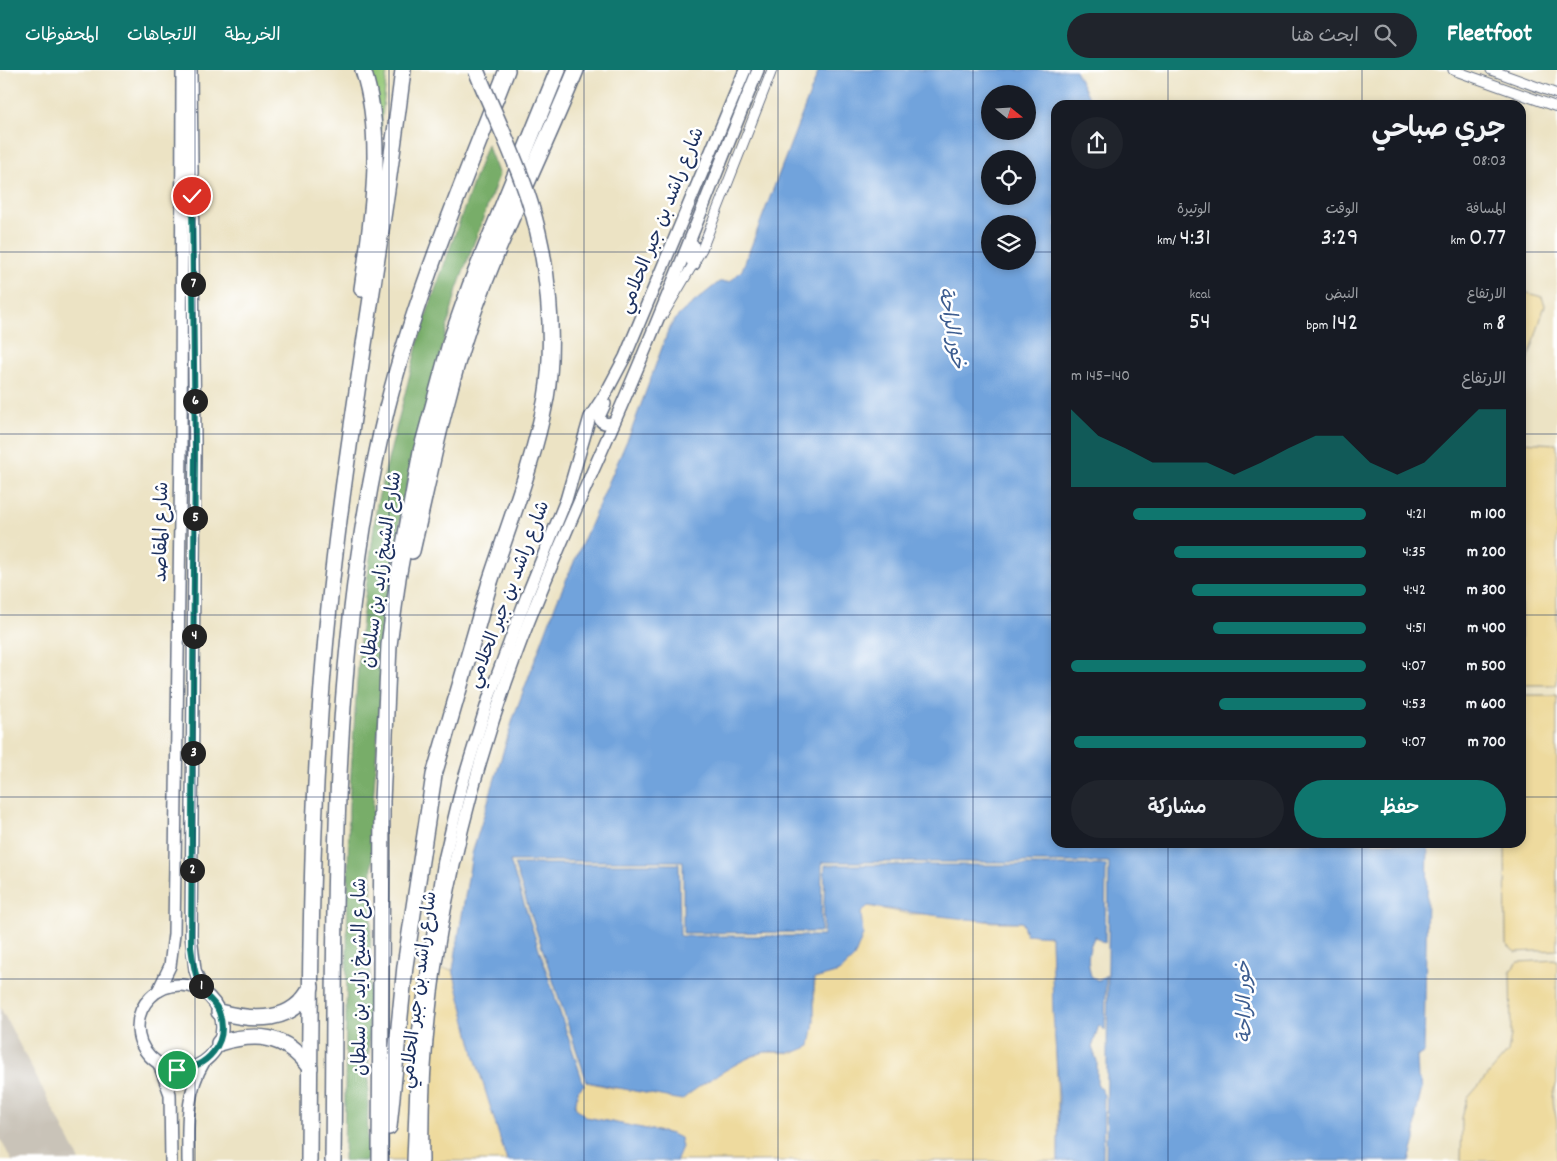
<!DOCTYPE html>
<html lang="ar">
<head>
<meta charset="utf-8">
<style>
	body { margin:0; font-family:Dekko,"Playpen Sans Arabic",sans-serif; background:#20242c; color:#f1f3f6; direction:rtl; height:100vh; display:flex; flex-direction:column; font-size:19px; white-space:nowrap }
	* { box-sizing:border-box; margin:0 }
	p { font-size:16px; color:#9ea1a6 }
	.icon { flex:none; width:28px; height:28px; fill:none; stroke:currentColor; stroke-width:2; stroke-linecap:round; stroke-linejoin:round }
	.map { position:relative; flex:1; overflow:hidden; direction:ltr }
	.panel { position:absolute; left:1051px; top:30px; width:475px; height:748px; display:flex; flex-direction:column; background:#171b24; border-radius:15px; box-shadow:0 2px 8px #0003; direction:rtl }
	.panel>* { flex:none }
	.needle { width:32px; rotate:108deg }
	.tools { position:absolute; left:981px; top:15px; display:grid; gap:10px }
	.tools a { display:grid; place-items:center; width:55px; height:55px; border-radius:50%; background:#171b24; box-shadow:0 2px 8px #0003; font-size:25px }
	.pin { position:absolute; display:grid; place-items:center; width:42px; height:42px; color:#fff; margin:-21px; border:2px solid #fff; border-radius:50%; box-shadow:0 1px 5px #0007 }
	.km { position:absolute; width:25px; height:25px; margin:-12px; border-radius:50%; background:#222; color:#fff; font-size:14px; line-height:25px; text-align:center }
	.round { display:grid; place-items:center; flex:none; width:52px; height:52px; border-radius:26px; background:#20242c }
	.overview { display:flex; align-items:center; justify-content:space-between; height:85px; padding:0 20px }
	h1 { font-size:28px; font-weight:600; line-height:38px }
	.figures { display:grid; grid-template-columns:repeat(3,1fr); gap:8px; height:85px; padding:5px 20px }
	.figures div { display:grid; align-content:center }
	.figures b { font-size:25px; font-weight:600 }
	.figures small { font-size:14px; font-weight:400 }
	.figures p { font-size:14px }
	.chart { height:140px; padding:10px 20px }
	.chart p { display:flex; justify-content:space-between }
	.chart svg { width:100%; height:90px; margin-top:5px; fill:#0f766e; opacity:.7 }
	.action { display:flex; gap:10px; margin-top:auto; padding:10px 20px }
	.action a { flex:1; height:58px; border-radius:30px; background:#0f766e; color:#fff; font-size:20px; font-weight:600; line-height:58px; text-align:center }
	.action a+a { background:#20242c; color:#f1f3f6 }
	ul { padding:0 20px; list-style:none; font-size:16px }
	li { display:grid; grid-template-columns:80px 60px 1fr; align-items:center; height:38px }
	li i { height:12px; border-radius:6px; background:#0f766e }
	header { display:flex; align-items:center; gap:30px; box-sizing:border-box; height:70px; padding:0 25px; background:#0f766e; color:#fff }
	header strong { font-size:24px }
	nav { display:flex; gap:28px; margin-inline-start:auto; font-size:18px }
	.search { width:350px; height:45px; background:#20242c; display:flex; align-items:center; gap:12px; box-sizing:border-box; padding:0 18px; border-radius:28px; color:#9ea1a6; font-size:19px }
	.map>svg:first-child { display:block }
	.industrial { fill:#c9c3b8 }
	.green { fill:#96c979; stroke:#587c6c }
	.forest { fill:#78ad69; stroke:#4a6e64 }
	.sand { fill:#eeda9e; stroke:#84847e }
	.water { fill:#71a3dc; stroke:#46699d; fill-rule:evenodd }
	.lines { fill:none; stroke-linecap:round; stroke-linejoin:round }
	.street-casing { stroke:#646e82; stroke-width:11 }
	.secondary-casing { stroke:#646e82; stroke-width:14 }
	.highway-casing { stroke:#646e82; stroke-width:18 }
	.street { stroke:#fff; stroke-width:9 }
	.secondary { stroke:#fff; stroke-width:11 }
	.highway { stroke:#fff; stroke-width:15 }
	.highway-bridge-casing { stroke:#646e82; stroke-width:18; stroke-linecap:butt }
	.highway-bridge { stroke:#fff; stroke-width:15 }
	.route-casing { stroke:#fff; stroke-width:10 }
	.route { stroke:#0f766e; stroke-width:6 }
	.grid { fill:none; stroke:#1b2f5e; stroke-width:1; stroke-opacity:0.55 }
	.labels { text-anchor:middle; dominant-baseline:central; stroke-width:5; stroke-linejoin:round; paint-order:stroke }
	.street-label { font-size:19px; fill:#1b2f5e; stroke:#fff }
	.water-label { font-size:20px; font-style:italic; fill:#3d5d90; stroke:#fff }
</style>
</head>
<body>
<header>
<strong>Fleetfoot</strong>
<div class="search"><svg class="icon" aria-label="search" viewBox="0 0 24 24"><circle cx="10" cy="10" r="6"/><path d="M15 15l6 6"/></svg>ابحث هنا</div>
<nav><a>الخريطة</a><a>الاتجاهات</a><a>المحفوظات</a></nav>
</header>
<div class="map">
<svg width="1557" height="1091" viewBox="0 0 1557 1091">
	<rect width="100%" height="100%" fill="#fff"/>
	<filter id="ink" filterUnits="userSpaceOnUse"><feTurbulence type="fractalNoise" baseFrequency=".02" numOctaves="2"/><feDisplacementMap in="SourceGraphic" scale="10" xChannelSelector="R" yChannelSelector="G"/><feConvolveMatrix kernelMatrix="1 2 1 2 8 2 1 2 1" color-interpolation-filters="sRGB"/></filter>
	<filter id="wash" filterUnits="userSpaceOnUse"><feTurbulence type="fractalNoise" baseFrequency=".0096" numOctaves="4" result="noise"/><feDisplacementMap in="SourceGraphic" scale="20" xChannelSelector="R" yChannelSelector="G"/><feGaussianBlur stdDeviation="1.12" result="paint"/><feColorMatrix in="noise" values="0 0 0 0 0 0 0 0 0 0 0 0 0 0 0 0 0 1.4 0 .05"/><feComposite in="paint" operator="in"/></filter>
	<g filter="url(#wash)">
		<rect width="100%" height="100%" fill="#ece3c4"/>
		<path class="industrial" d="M 0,937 L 80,1091 L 12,1091 L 0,1068 Z"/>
		<path class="green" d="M 369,0 L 387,0 L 380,65 Z"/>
		<path class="forest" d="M 487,74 L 499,105 L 457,219 L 402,434 L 385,561 L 373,733 L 367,1091 L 344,1091 L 349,734 L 360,566 L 377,433 L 422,257 Z"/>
		<g class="sand">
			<path d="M 1521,221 L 1542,227 L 1545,235 L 1521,314 Z"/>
			<path d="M 1521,372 L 1557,374 L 1557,615 L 1521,615 Z"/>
			<path d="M 1521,625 L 1557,625 L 1557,880 L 1515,882 L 1506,874 L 1505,773 L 1521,772 Z"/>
			<path d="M 868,836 L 909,844 L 934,844 L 992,852 L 1022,852 L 1026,864 L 1051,866 C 1053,941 1059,1016 1058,1091 L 676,1091 L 672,1064 L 586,1047 L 575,1037 L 578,1021 L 587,1012 L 613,1018 L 691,1020 L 743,990 L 764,982 L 796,983 L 814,952 L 814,909 L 839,902 L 863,865 L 861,843 Z"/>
			<path d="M 1557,890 L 1557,1013 C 1550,1028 1554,1036 1557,1051 C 1557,1063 1557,1079 1557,1091 L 1461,1091 L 1462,1048 L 1467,1029 L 1508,982 L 1511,965 L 1510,901 L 1518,892 Z"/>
			<path d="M 405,896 L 453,900 L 475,987 L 507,1091 L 385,1091 Z"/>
		</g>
		<g class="water">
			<path d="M 819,0 L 1075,0 L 1093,35 L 1056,35 L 1056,772 L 1428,773 L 1424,983 L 1417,987 L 1418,1008 L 1421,1011 L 1422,1018 L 1416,1044 L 1415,1070 L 1409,1091 L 1106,1091 L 1109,792 L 822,792 L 821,862 L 683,863 L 683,791 L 510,791 L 584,1015 L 578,1021 L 575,1037 L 586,1047 L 672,1064 L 680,1068 L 682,1077 L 676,1091 L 507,1091 L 475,987 L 453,900 L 472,784 L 514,646 L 557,531 L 632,359 L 667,264 L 674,250 L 682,242 L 719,212 L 730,212 L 742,200 ZM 990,24 L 1028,24 L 1028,61 L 990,61 ZM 990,89 L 1028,89 L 1028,126 L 990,126 ZM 990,154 L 1028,154 L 1028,191 L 990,191 Z"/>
			<path d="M 514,794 L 679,794 L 680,866 L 823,866 L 825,795 L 1106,795 L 1105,873 L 1095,866 C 1087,880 1087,891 1091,906 L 1099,911 L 1106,905 L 1105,960 L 1099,955 L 1092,977 L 1097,991 L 1097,1013 L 1104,1025 L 1103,1091 L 1058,1091 L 1059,1026 L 1053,943 L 1051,866 L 1026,864 L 1022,852 C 972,852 918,843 868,836 L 861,843 L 863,865 L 854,888 L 839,902 L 814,909 L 814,952 L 810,976 C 790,986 786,980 765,982 C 749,984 694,1018 682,1030 L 587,1012 Z"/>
		</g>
	</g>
	<g filter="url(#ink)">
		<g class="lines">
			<defs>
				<g id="street">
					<path d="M 1453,0 L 1557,37"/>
					<path d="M 1491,0 L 1557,24"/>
					<path d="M 663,245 L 702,179 L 772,0"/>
				</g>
				<g id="secondary">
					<path d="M 191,0 L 195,378 L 191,865 L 195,900 L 203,922"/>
					<path d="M 693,175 L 689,186 L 694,194"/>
					<path d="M 605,334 L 599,347 C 601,354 607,354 613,353"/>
					<circle cx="180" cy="957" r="42"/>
					<path d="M 158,921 L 170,896 L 174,864 L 181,379 L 182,0"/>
					<path d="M 159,994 L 170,1024 L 171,1091"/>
					<path d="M 188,1091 C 188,1056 185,1023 204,992"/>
					<path d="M 413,1091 L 418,963 L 444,790 L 462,715 L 489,627 L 526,528 L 566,430 L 590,347 L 607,321 L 625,287 L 745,0"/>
					<path d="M 423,1091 C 419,921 458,741 517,582 C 551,490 594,401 632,311 C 676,208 716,103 758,0"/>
				</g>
				<g id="highway">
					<path d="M 362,219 C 372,151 385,66 363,0"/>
					<path d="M 412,481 C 430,403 445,325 471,249 C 501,164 542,84 576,0"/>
					<path d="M 219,942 C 254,951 293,954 311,917"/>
					<path d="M 219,973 C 257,962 285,964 310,998"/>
					<path d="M 389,1057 L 405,896 L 434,705 L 490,512"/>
					<path d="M 309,1091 C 310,921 310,748 325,579 C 342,385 380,193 403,0"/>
					<path d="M 333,1091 C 336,840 327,583 387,338 C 416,222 464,111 507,0"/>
					<path d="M 380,1091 L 382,731 L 389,575 L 398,508 L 421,381 L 451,270 L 470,216 L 558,0"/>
				</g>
			</defs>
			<use href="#street" class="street-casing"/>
			<use href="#secondary" class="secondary-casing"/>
			<use href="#highway" class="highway-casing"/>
			<use href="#street" class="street"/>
			<use href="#secondary" class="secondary"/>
			<use href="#highway" class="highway"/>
			<defs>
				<path id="highway-bridge" d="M 476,0 C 494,44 516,88 530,133 C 548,190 556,269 546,328 C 534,391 510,451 490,512"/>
			</defs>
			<use href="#highway-bridge" class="highway-bridge-casing"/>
			<use href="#highway-bridge" class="highway-bridge"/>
		</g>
	</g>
	<g class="lines" filter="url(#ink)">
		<defs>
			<path id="route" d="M 177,1000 C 207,998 230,973 219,942 C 216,933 208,929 203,921 C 195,909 193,891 191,877 L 195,378 L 192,126"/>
		</defs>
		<use href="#route" class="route-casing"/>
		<use href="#route" class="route"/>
	</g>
	<path class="grid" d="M 195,0 L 195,1091M 389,0 L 389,1091M 584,0 L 584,1091M 778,0 L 778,1091M 973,0 L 973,1091M 1168,0 L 1168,35M 1362,0 L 1362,35M 0,182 L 990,182M 1028,182 L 1056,182M 1521,182 L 1557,182M 0,364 L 1056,364M 1521,364 L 1557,364M 0,545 L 1056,545M 1521,545 L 1557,545M 0,727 L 1056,727M 1521,727 L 1557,727M 1168,772 L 1168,1091M 1362,772 L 1362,1091M 0,909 L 1557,909"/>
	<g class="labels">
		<g class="street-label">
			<text transform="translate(663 151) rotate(-68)">شارع راشد بن جبر الحلامي</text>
			<text transform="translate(163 462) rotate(-89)">شارع المقاصد</text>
			<text transform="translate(383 500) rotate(-82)">شارع الشيخ زايد بن سلطان</text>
			<text transform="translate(510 525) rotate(-69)">شارع راشد بن جبر الحلامي</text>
			<text transform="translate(361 907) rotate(-90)">شارع الشيخ زايد بن سلطان</text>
			<text transform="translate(420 920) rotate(-83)">شارع راشد بن جبر الحلامي</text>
		</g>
		<g class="water-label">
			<text transform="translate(950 258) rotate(80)">خور الراحة</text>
			<text transform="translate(1246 932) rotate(-91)">خور الراحة</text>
		</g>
	</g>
</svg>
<div class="tools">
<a><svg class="needle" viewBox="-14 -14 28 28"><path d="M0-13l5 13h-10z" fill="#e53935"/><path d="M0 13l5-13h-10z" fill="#9ea1a6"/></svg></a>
<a><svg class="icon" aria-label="locate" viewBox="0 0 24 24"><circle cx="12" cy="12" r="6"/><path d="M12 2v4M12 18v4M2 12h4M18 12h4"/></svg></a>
<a><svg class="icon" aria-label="layers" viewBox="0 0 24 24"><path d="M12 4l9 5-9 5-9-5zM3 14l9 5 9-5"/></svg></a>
</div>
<div class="pin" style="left:177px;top:1000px;background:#1e9e55"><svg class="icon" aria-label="arrive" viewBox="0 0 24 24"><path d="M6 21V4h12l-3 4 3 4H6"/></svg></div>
<div class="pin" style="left:192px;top:126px;background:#d93025"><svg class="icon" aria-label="check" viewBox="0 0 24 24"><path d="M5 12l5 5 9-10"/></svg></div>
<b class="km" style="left:201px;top:916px">1</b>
<b class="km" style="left:192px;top:800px">2</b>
<b class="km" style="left:193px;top:683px">3</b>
<b class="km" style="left:194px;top:566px">4</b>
<b class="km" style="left:195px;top:448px">5</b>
<b class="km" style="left:195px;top:331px">6</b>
<b class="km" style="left:193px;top:214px">7</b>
<section class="panel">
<div class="overview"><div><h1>جري صباحي</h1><p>08:03</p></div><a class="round"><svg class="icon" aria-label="share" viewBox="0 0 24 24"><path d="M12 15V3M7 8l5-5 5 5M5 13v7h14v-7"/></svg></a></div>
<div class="figures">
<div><p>المسافة</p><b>0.77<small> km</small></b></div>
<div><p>الوقت</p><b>3:29</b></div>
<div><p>الوتيرة</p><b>4:31<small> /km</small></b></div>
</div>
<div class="figures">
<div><p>الارتفاع</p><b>8<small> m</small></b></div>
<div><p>النبض</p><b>142<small> bpm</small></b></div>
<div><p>kcal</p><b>54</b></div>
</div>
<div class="chart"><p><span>الارتفاع</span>140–145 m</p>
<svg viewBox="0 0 160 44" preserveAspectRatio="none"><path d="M0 44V6L10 19L20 25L30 32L40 32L50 32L60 38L70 32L80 25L90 19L100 19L110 32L120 38L130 32L140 19L150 6L160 6V44z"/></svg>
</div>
<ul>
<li><b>100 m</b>4:21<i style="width:79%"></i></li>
<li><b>200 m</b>4:35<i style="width:65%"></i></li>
<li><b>300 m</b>4:42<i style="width:59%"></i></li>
<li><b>400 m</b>4:51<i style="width:52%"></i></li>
<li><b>500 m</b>4:07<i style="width:100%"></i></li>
<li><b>600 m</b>4:53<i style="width:50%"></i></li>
<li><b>700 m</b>4:07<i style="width:99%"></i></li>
</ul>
<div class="action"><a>حفظ</a><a>مشاركة</a></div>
</section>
</div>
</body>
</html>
